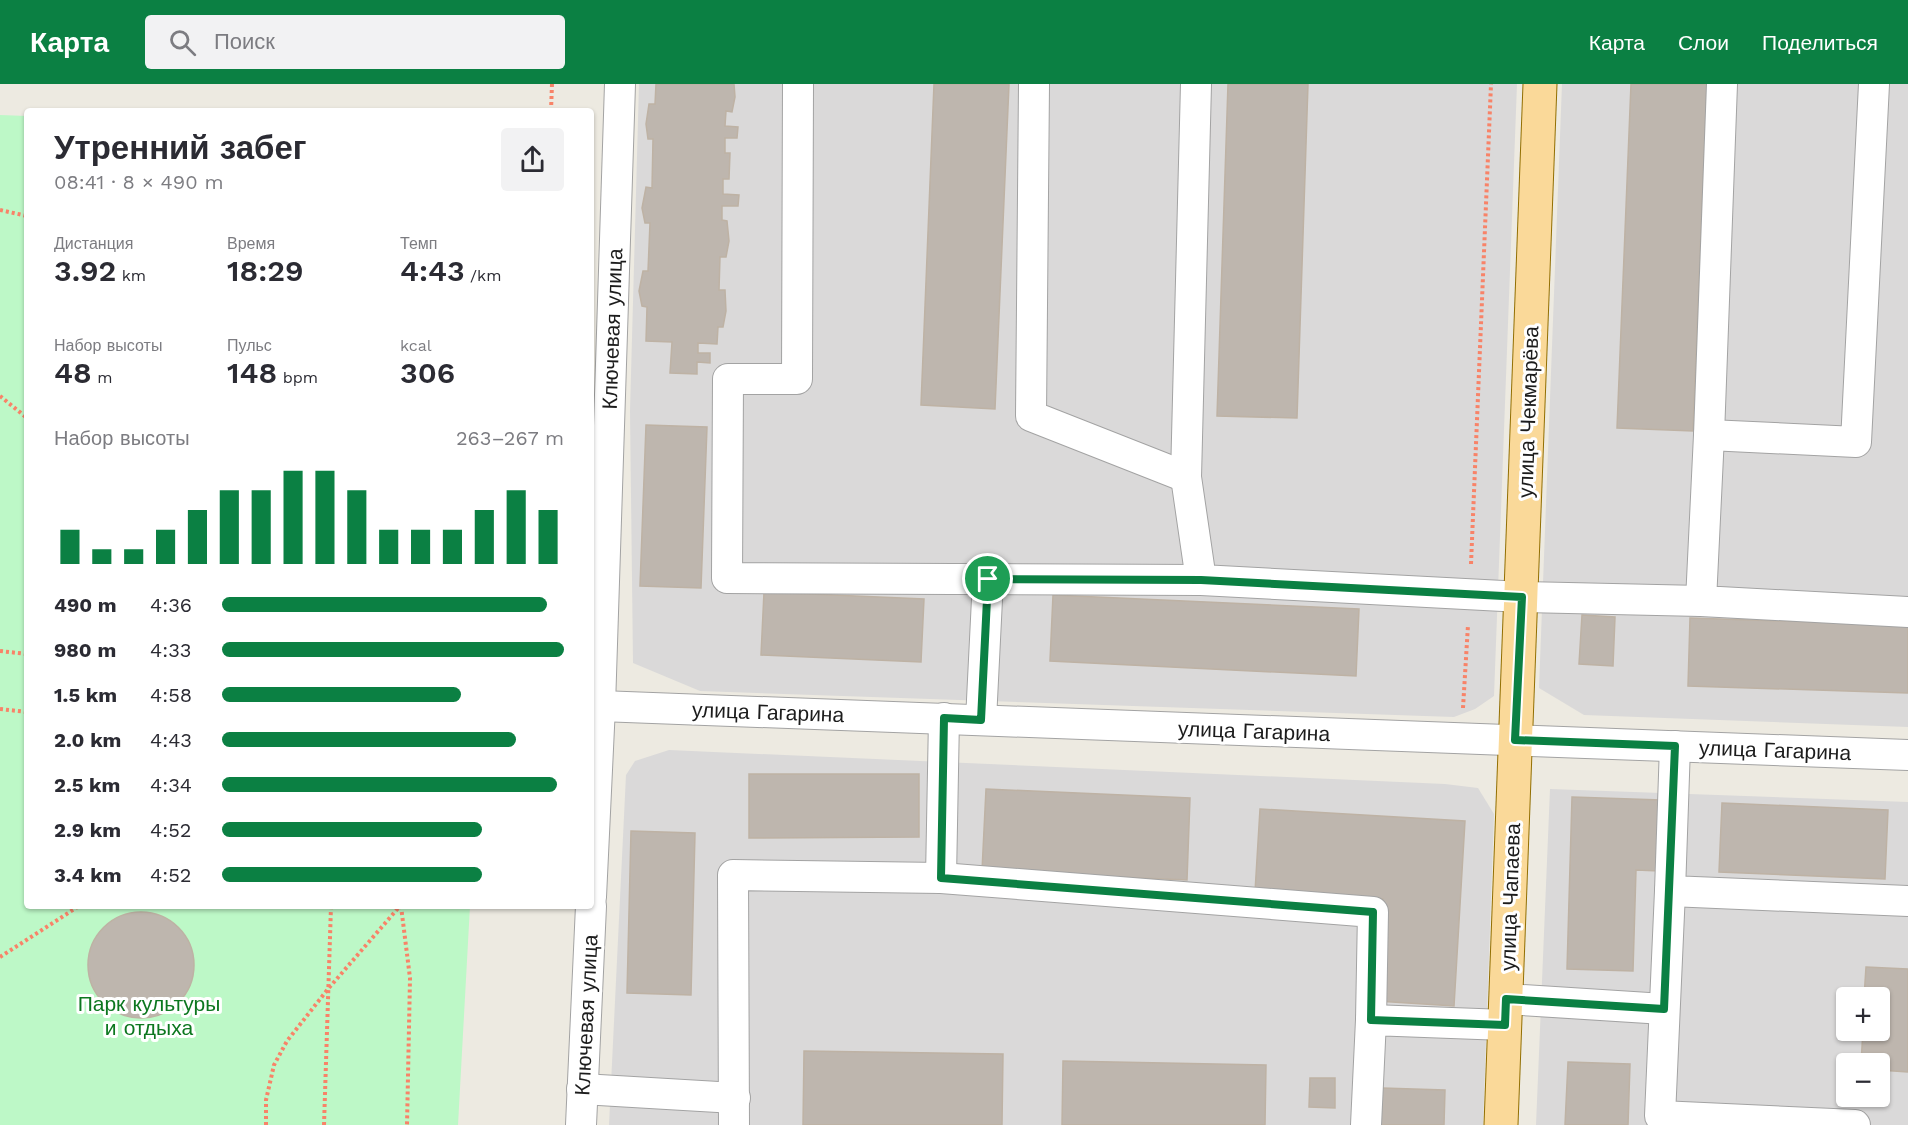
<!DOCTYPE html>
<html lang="ru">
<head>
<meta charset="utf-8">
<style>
	body { margin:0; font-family:"Work Sans",sans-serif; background:#f2f2f3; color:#2b2b33; height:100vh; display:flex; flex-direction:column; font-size:22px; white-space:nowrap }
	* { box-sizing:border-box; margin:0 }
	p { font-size:20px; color:#7c7c81 }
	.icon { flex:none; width:33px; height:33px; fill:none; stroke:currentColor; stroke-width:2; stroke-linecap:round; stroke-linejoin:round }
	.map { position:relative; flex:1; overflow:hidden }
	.side { position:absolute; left:24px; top:24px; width:570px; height:801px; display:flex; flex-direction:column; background:#fff; border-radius:6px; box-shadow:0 2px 4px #0004 }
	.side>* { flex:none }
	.controls { position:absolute; left:1836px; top:903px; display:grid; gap:12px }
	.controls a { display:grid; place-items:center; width:54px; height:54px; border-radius:6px; background:#fff; box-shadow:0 2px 4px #0004; font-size:30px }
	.pin { position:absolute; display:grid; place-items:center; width:51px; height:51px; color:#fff; margin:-26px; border:3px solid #fff; border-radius:50%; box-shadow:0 2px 6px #0007 }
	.round { display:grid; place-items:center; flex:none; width:63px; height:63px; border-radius:6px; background:#f2f2f3 }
	.head { display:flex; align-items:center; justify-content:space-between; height:102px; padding:0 30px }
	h1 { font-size:33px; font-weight:600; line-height:45px }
	.stats { display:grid; grid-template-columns:repeat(3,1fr); gap:9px; height:102px; padding:6px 30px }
	.stats div { display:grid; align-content:center }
	.stats b { font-size:30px; font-weight:600 }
	.stats small { font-size:16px; font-weight:400 }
	.stats p { font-size:16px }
	.chart { height:168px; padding:12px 30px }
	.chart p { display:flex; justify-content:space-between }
	.chart svg { width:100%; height:108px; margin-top:6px; stroke:#0b8043; stroke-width:6 }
	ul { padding:0 30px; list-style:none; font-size:20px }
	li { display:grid; grid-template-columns:96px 72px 1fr; align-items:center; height:45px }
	li i { height:15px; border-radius:8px; background:#0b8043 }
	header { display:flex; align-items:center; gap:36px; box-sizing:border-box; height:84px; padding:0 30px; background:#0b8043; color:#fff }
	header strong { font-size:28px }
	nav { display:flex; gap:33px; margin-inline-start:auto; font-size:21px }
	.search { width:420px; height:54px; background:#f2f2f3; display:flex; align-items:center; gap:15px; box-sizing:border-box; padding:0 21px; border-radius:6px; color:#7c7c81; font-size:22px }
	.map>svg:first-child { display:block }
	.residential { fill:#dad9d9; fill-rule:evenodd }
	.park { fill:#bdf8c7 }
	.building { fill:#beb6ae; stroke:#beb2a4; stroke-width:1.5 }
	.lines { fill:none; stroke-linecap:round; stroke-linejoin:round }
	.minor-casing { stroke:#a3a3a3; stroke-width:32 }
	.major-casing { stroke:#926f02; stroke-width:35 }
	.path { stroke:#f88368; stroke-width:4; stroke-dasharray:3 3; stroke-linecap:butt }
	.minor { stroke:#fff; stroke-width:30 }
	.major { stroke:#fad999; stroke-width:33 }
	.route-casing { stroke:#fff; stroke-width:12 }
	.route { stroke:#0b8043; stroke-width:8 }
	.labels { text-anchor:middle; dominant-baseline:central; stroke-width:6; stroke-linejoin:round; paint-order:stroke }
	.street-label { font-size:21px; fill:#1c1c1c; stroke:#fff }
	.park-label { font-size:21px; fill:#0c771f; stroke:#fff }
</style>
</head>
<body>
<header>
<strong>Карта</strong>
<div class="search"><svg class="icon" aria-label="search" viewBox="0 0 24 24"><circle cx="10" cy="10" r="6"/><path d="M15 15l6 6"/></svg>Поиск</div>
<nav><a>Карта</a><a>Слои</a><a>Поделиться</a></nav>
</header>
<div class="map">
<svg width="1908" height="1041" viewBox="0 0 1908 1041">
	<rect width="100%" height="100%" fill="#edeae1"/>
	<g class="residential">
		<path d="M 639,0 L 1517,0 L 1494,612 L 1475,625 L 1454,633 L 700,607 L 633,579 L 630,327 Z"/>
		<path d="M 1562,0 L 1908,0 L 1908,643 L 1584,631 L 1539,604 Z"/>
		<path d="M 669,666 L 1445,700 L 1478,704 L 1494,730 L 1483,1041 L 609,1041 L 626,691 L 635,677 Z"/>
		<path d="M 1550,705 L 1908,718 L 1908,1041 L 1536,1041 ZM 1846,914 L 1880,914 L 1880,946 L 1846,946 ZM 1846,980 L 1880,980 L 1880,1012 L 1846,1012 Z"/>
	</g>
	<path class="park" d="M 0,31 L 27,32 L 27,822 L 470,822 L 458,1041 L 0,1041 Z"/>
	<g class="building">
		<path d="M 656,0 L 734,0 L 735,13 L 732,28 L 726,27 L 725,42 L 738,43 L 737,54 L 725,54 L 725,69 L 730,69 L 729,95 L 723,95 L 723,110 L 739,111 L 738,122 L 722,122 L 722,136 L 727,137 L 729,157 L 726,173 L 720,173 L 719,206 L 725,206 L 726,227 L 723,243 L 718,243 L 717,260 L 698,259 L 698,269 L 710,269 L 710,279 L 697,278 L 697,290 L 670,289 L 672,258 L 646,257 L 647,223 L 642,222 L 639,207 L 643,187 L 648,187 L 650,139 L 645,139 L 642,124 L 646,103 L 652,104 L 653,55 L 648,55 L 646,40 L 649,20 L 655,20 Z"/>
		<path d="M 934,0 L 1009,0 L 995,325 L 921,321 Z"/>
		<path d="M 1228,0 L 1308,0 L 1297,334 L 1217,332 Z"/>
		<path d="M 1631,0 L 1707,0 L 1693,347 L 1617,344 Z"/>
		<path d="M 646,341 L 707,343 L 701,504 L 640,502 Z"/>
		<path d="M 764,508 L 924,515 L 921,578 L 761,571 Z"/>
		<path d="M 1053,511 L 1359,525 L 1356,592 L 1050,577 Z"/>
		<path d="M 1582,531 L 1615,533 L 1613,582 L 1579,580 Z"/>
		<path d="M 1690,534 L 1908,541 L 1908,609 L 1688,602 Z"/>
		<path d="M 749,690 L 919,690 L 919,753 L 749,754 Z"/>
		<path d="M 986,705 L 1190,714 L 1187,796 L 982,787 Z"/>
		<path d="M 1572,713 L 1661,716 L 1659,787 L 1636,786 L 1633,887 L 1567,885 Z"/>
		<path d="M 1722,719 L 1888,726 L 1885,795 L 1719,788 Z"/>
		<path d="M 1260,725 L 1465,737 L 1454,922 L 1377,917 L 1383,815 L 1255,808 Z"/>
		<path d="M 631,747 L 695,749 L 691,911 L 627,909 Z"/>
		<circle cx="141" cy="881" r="53"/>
		<path d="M 1866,883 L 1908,885 L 1908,988 L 1880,986 L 1880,980 L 1861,980 L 1863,946 L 1880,946 L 1880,914 L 1864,914 Z"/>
		<path d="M 804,967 L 1003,970 L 1002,1041 L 803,1041 Z"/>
		<path d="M 1063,977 L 1266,981 L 1265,1041 L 1062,1041 Z"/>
		<path d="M 1568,978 L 1630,980 L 1628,1041 L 1565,1041 Z"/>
		<path d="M 1310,994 L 1335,994 L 1335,1024 L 1309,1023 Z"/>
		<path d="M 1382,1004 L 1445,1006 L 1444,1041 L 1381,1041 Z"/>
	</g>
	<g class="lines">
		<defs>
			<g id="minor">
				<path d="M 798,0 L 797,295 L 728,295 L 727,494 L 1201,496"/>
				<path d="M 1034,0 L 1031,332 L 1186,393"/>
				<path d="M 1196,0 L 1186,393 L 1201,496 L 1522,513 L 1701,517"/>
				<path d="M 1722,0 L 1709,351 L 1856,358 L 1874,0"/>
				<path d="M 1709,351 L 1701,517 L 1908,528"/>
				<path d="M 600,622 L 1908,671"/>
				<path d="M 981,636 L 988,495"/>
				<path d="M 1675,662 L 1670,807 L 1908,817"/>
				<path d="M 941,794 L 944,634"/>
				<path d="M 1670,807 L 1660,1032 L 1855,1041"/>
				<path d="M 591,813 L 600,622 L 620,0"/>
				<path d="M 1506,915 L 1664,925"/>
				<path d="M 582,1005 L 735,1014"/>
				<path d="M 581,1041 L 591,822"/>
				<path d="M 734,1041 L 733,791 L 941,794 L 1373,828 L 1371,936"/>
				<path d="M 1366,1041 L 1371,936 L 1505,941"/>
			</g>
			<path id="major" d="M 1501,1041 L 1540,0"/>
		</defs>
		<use href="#minor" class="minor-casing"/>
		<use href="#major" class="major-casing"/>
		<g class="path">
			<path d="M 551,27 L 552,0"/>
			<path d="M 0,126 L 27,132"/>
			<path d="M 0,312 L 27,334"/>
			<path d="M 1471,480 L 1491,0"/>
			<path d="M 0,567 L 27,570"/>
			<path d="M 1463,624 L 1468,541"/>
			<path d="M 0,625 L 27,628"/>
			<path d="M 401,822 L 410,894 L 407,1041"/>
			<path d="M 0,873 L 79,822"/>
			<path d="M 266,1041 L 266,1016 L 274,981 L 287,957 L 328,905 L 400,822"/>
			<path d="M 324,1041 L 331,822"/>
		</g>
		<use href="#minor" class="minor"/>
		<use href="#major" class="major"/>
	</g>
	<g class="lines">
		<defs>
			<path id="route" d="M 988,495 L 1201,496 L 1522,513 L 1515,656 L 1675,662 L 1664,925 L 1506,915 L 1505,941 L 1371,936 L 1373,828 L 941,794 L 944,634 L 981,636 Z"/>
		</defs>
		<use href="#route" class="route-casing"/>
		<use href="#route" class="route"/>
	</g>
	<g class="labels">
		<g class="street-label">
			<text transform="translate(612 245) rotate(-88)">Ключевая улица</text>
			<text transform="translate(1528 328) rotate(-88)">улица Чекмарёва</text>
			<text transform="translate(768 628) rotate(2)">улица Гагарина</text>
			<text transform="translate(1254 647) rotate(2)">улица Гагарина</text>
			<text transform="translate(1775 666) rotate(2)">улица Гагарина</text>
			<text transform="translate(1510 813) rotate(-88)">улица Чапаева</text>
			<text transform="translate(586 931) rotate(-87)">Ключевая улица</text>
		</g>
		<g class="park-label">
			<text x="149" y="919">Парк культуры<tspan x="149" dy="24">и отдыха</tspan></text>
		</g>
	</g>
</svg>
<div class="controls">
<a>+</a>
<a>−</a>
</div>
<div class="pin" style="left:988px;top:495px;background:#1e9e55"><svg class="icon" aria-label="arrive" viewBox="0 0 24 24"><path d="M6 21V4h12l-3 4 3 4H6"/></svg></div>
<section class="side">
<div class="head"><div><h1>Утренний забег</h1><p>08:41 · 8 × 490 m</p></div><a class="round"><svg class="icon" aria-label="share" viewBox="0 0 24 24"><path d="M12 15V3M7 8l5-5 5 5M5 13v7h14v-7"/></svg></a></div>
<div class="stats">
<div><p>Дистанция</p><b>3.92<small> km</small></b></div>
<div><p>Время</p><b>18:29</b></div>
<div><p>Темп</p><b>4:43<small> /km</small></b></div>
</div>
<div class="stats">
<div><p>Набор высоты</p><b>48<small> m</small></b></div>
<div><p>Пульс</p><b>148<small> bpm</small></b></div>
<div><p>kcal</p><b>306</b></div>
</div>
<div class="chart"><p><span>Набор высоты</span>263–267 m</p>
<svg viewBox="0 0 160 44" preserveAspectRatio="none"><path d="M5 44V30M15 44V38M25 44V38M35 44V30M45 44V22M55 44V14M65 44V14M75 44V6M85 44V6M95 44V14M105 44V30M115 44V30M125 44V30M135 44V22M145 44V14M155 44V22"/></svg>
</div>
<ul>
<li><b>490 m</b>4:36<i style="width:95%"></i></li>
<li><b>980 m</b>4:33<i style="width:100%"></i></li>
<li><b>1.5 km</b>4:58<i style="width:70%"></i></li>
<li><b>2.0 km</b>4:43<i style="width:86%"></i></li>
<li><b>2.5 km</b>4:34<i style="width:98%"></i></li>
<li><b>2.9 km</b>4:52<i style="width:76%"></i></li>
<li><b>3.4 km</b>4:52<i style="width:76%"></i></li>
</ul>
</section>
</div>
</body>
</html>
